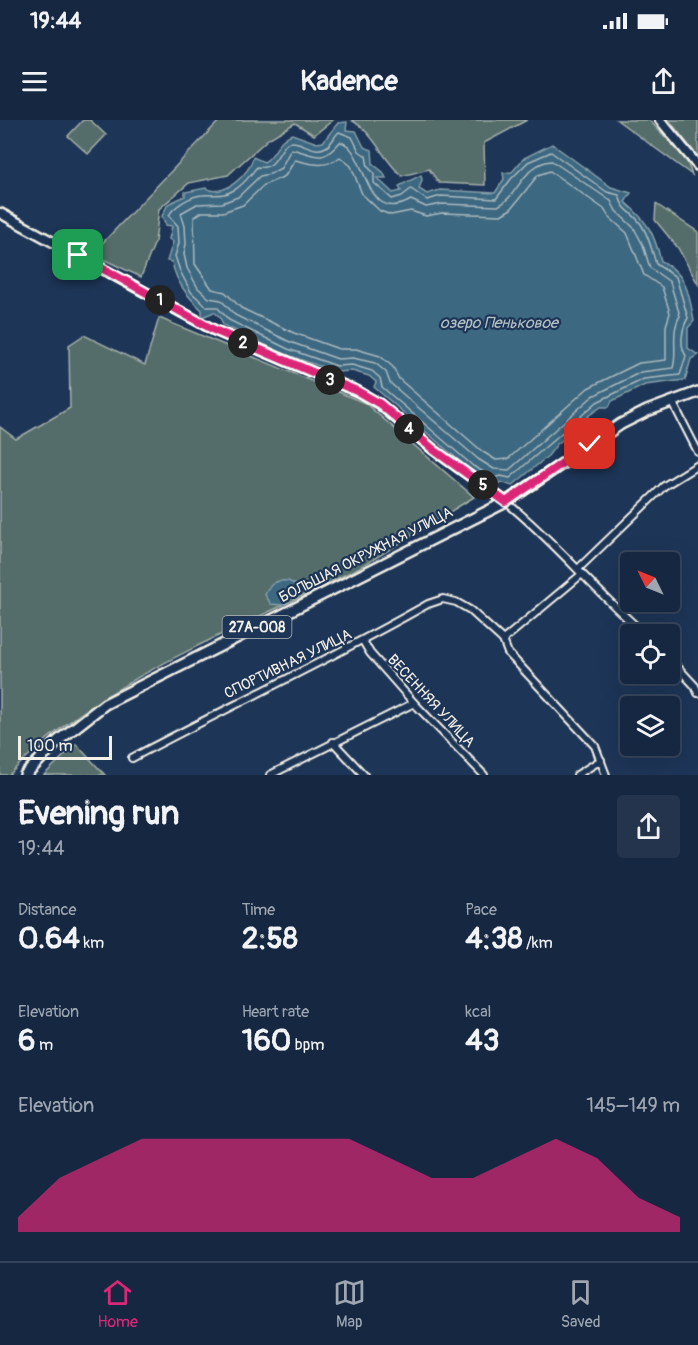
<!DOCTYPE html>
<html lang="en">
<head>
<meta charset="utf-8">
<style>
	body { margin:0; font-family:Pangolin,sans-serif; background:#23344c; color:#f1f3f6; height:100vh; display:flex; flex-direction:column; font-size:22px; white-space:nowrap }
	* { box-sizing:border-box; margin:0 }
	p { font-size:20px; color:#9ea6b1 }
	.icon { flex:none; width:33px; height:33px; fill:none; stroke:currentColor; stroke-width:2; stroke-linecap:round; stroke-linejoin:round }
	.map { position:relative; height:655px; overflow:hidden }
	.panel { display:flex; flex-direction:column; background:#162841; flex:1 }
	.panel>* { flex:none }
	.needle { width:39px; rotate:313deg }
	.tools { position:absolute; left:620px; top:432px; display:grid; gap:12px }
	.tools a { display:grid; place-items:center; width:60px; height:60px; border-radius:6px; background:#162841; box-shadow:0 6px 24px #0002,0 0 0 2px #35445a; font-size:30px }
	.scale { position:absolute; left:18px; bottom:15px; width:94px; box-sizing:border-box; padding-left:6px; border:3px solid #f4f1e8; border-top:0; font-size:16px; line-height:21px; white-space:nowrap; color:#f4f1e8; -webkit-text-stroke:4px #1d3557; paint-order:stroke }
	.pin { position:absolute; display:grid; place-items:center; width:51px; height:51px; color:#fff; margin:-26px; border-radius:12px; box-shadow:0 3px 9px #0006 }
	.km { position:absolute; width:30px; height:30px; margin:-15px; border-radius:50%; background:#222; color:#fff; font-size:16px; line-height:30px; text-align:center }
	.round { display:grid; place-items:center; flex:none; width:63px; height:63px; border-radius:6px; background:#23344c }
	.headline { display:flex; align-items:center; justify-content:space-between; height:102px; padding:0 18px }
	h1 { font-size:33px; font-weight:700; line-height:45px }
	.metrics { display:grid; grid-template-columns:repeat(3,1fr); gap:9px; height:102px; padding:6px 18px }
	.metrics div { display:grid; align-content:center }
	.metrics b { font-size:30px; font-weight:700 }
	.metrics small { font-size:16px; font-weight:400 }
	.metrics p { font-size:16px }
	.chart { height:168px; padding:12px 18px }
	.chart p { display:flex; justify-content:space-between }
	.chart svg { width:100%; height:108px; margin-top:6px; fill:#db2777; opacity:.7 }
	.status { display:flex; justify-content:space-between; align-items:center; height:42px; padding:0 30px; background:#162841; direction:ltr }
	.status svg { height:16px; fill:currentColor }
	header { display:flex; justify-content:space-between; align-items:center; height:78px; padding:0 18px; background:#162841; font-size:27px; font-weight:700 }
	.tab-bar { display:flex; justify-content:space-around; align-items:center; height:84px; border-top:2px solid #35445a; background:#162841; font-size:16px; color:#9ea6b1 }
	.tab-bar a { display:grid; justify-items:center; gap:3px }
	.tab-bar .on { color:#db2777 }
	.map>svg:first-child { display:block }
	.green { fill:#546d6a; stroke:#a4afa9; stroke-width:1.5 }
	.water { fill:#3c6881; stroke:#869faa; stroke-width:1.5 }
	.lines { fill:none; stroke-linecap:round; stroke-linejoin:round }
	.shore { stroke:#aababf; stroke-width:1.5 }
	.street-casing { stroke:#f4f1e8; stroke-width:10 }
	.secondary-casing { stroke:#f4f1e8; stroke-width:13 }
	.primary-casing { stroke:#f4f1e8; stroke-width:14 }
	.street { stroke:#1d3557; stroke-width:6 }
	.secondary { stroke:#1d3557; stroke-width:8 }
	.primary { stroke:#1d3557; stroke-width:9 }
	.route-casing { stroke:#fff; stroke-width:12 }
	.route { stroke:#db2777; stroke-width:8 }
	.labels { text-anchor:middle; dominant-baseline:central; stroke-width:4.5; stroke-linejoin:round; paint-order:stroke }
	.shield { fill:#1d3557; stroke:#b4b9bc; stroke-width:1.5 }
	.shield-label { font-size:14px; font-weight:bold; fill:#f4f1e8 }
	.street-label { font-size:15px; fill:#f4f1e8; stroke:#1d3557 }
	.water-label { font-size:16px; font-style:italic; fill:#b4c1c4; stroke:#1d3557 }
</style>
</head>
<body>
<div class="status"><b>19:44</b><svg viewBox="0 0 49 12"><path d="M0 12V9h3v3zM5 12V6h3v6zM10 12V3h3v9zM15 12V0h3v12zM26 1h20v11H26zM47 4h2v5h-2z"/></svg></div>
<header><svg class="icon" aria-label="menu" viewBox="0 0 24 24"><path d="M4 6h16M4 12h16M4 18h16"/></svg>Kadence<svg class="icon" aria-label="share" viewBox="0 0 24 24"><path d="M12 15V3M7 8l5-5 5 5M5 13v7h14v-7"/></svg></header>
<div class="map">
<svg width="698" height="655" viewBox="0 0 698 655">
	<rect width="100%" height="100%" fill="#1d3557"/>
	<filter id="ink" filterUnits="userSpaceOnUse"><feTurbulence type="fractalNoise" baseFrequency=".0167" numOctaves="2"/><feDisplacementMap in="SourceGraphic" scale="12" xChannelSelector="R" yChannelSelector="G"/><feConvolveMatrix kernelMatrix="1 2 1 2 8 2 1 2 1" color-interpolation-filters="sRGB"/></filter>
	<g filter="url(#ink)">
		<g class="green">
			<path d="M 83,0 L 90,0 L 106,15 L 88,34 L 68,16 Z"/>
			<path d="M 220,0 L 333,0 L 314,15 L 295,3 L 268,19 L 228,55 L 189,63 L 159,89 L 155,122 L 141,157 L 92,134 Z"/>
			<path d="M 351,0 L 527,0 L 484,23 L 485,65 L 439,63 L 429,49 L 402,56 C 383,40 373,11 351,0 Z"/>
			<path d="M 617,0 L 649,0 L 686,39 L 692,55 Z"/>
			<path d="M 669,0 L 698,0 L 698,37 Z"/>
			<path d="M 656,84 L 698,112 L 698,164 L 678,128 L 655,100 Z"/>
			<path d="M 159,198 L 365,283 L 474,377 C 436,400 398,426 358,448 C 240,511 103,555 9,655 L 0,655 L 0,307 L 16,319 L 70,288 L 69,225 L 84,215 L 145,245 Z"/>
			<path d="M 76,624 L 105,655 L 44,655 Z"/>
		</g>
		<g class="water">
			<path d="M 347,2 L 346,10 L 356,11 L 364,27 L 372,30 L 373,44 L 383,52 L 386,58 L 377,58 L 393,73 L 401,71 L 399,66 L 421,55 L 422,60 L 419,69 L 427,74 L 440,70 L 495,73 L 504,59 L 503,53 L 512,52 L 524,38 L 552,24 L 611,67 L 631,73 L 625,82 C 647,101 654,112 661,141 C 687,154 689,173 694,201 L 688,208 L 688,228 L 698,235 L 691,239 L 685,260 L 645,265 L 612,281 L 609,287 L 601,287 L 588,296 L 585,303 L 557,324 L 548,336 L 512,366 L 501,362 L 495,366 L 470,350 L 374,267 L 376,262 L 369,256 L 352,251 L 336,252 L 285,234 L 223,205 L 220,197 L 214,192 L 202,197 L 202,190 C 187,176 176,162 172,142 L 167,141 L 173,122 L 169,119 L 172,106 L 166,105 L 162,96 L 168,84 L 185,76 L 185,72 L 206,68 C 223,79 251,53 253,37 L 264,42 C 277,35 276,20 292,14 L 317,23 L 323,22 L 338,3 Z"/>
			<path d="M 288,461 L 298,466 L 296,473 L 283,485 L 271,484 L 265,475 C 270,463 276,460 288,461 Z"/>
		</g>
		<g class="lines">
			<g class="shore">
				<path d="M 339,12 L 352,17 L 359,31 L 366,36 L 368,47 L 374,53 L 374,63 L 392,79 L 402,76 L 411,69 L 427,80 L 441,76 L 496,79 L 511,59 L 528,42 L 551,32 L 607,72 L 619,75 C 623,92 631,90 641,104 C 649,116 652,130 656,144 L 676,157 L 688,198 C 682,208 679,225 686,236 L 680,255 L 644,259 L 597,282 L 510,358 L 501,356 L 494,358 L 473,346 L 382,267 L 380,258 L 372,251 L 352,245 L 337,246 L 288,229 L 229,200 L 217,187 L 207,187 L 191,172 L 180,151 L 175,136 L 179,123 L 178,106 L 169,96 C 172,87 192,75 203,75 C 214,74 223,77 234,70 C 244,65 250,55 257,47 C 276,50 276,34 287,23 C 300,18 313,35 326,27 C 332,24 334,16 339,12 Z"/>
				<path d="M 340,22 C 368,27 362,107 411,80 L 426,87 L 442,84 L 498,86 C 518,77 523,43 552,41 L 611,81 L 616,91 L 634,108 L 643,125 L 650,148 L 670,162 L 680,196 C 670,212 678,231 673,248 L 641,252 L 593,276 L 509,350 L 494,349 L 478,339 L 390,263 L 386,252 L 375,243 L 353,238 L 338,239 L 290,222 L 235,195 L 221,180 L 209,178 L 198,168 L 187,148 L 184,134 L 186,124 L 185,106 L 181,93 L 197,84 L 222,83 L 238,77 L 260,56 L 270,54 L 281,48 L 291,29 C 315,34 321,45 340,22 Z"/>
				<path d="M 340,37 L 351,46 L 362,74 L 380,91 L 391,95 L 411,91 L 426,96 L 442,93 L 501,95 L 511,89 L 538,55 L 550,51 L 604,89 L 609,97 L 627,113 L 644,155 L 662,167 L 670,193 L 666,206 L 666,240 L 639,243 L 588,268 L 508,339 L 496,340 L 483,332 L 399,259 L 393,247 L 380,236 L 356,229 L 339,229 L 294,213 L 241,188 L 225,172 L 212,169 L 195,144 L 194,97 L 202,92 L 223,92 L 243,85 L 264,65 L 285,56 L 295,40 C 312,44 325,49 340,37 Z"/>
			</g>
			<defs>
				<g id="street">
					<path d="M 672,281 L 698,332"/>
					<path d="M 506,382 C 556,422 596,473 645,514"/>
					<path d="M 578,449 L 664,366 L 698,345"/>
					<path d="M 503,520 L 582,454"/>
					<path d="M 363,521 L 370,533 L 414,583 L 484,655"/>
					<path d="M 669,538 L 695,566 L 698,573"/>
					<path d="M 333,622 L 364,655"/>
					<path d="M 132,638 C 230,586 331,539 428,484 L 443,479 L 456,482 L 470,490 L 503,520 L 508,533 L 595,626 L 606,655"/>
					<path d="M 270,655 L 414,583"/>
					<path d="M 577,655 L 601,640"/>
				</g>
				<g id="secondary">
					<path d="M 660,0 L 698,46"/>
					<path d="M 0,93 L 214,210 L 359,272 L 379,284 L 434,330 L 506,382"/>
				</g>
				<path id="primary" d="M 25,655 L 59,620 L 105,584 L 506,382 L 621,304 L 647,291 L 698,272"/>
			</defs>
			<use href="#street" class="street-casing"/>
			<use href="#secondary" class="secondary-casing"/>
			<use href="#primary" class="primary-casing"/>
			<use href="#street" class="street"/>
			<use href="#secondary" class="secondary"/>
			<use href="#primary" class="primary"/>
		</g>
	</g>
	<g class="lines" filter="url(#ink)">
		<defs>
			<path id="route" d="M 78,135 L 214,210 L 359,272 L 380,284 L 434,330 L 506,382 L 590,324"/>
		</defs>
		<use href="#route" class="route-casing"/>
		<use href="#route" class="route"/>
	</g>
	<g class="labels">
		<rect class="shield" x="222.5" y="496" width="69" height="22" rx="4.5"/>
		<g class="shield-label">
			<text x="257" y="507">27А-008</text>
		</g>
		<g class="street-label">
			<text transform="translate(366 435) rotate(-27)">БОЛЬШАЯ ОКРУЖНАЯ УЛИЦА</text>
			<text transform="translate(288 544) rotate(-26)">СПОРТИВНАЯ УЛИЦА</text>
			<text transform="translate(431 581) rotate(47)">ВЕСЕННЯЯ УЛИЦА</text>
		</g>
		<g class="water-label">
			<text x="499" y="203">озеро Пеньковое</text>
		</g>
	</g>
</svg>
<div class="tools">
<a><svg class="needle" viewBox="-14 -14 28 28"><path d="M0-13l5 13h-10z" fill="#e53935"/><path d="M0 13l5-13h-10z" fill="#9ea6b1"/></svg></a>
<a><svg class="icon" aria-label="locate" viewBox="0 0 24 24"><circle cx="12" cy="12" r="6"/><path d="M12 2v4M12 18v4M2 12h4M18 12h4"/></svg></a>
<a><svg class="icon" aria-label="layers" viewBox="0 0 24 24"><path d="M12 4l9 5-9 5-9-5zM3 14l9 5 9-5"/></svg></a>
</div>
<div class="scale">100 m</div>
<div class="pin" style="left:78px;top:135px;background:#1e9e55"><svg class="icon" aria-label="arrive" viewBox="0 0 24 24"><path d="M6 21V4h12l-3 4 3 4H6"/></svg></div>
<div class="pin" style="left:590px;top:324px;background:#d93025"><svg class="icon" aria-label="check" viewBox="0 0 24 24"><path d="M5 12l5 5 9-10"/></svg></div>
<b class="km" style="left:160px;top:180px">1</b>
<b class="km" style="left:243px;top:223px">2</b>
<b class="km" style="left:330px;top:260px">3</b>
<b class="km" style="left:409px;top:309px">4</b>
<b class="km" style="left:483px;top:365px">5</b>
</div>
<section class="panel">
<div class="headline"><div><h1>Evening run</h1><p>19:44</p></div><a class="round"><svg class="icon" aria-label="share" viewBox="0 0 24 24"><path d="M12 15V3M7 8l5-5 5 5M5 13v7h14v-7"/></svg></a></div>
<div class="metrics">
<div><p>Distance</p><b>0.64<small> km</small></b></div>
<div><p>Time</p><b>2:58</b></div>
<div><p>Pace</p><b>4:38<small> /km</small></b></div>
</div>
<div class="metrics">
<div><p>Elevation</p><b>6<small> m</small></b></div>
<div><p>Heart rate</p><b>160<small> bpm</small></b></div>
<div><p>kcal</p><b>43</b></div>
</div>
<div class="chart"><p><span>Elevation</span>145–149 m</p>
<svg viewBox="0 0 160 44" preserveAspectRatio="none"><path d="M0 44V38L10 22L20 14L30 6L40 6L50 6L60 6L70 6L80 6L90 14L100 22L110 22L120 14L130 6L140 14L150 30L160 38V44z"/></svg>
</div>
</section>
<nav class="tab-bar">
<a class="on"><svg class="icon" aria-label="home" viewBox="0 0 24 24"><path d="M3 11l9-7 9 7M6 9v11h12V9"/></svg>Home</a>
<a><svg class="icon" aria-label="map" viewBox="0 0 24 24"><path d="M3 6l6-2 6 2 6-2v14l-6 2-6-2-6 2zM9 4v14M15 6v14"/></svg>Map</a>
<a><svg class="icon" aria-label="saved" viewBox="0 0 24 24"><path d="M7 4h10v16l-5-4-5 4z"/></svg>Saved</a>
</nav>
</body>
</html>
